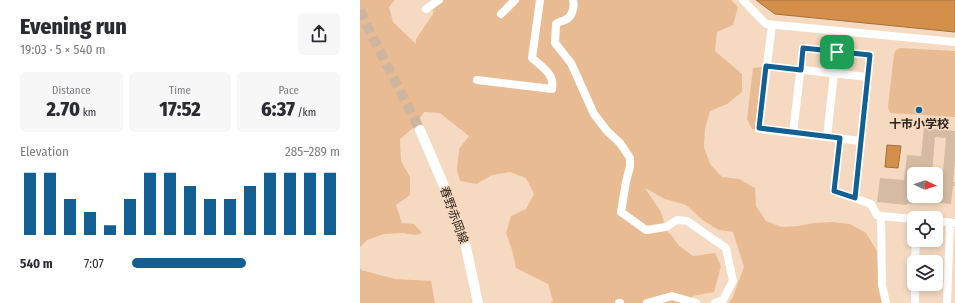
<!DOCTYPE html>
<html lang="en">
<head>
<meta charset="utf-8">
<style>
	body { margin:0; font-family:"Fira Sans Condensed","Noto Sans JP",sans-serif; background:#f7f7f7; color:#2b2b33; height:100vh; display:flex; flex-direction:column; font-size:15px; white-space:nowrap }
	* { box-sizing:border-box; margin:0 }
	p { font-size:13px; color:#7c7c81 }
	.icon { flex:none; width:22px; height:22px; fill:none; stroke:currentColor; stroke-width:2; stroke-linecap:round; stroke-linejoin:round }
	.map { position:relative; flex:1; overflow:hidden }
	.side { display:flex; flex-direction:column; background:#fff; width:360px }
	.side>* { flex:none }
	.needle { width:26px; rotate:94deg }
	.tools { position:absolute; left:547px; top:167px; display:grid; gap:8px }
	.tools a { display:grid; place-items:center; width:36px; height:36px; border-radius:6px; background:#fff; box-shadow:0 2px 6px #0003; font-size:20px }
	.pin { position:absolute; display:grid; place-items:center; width:34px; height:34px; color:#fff; margin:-17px; border-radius:8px; box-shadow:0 2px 6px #0006 }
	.round { display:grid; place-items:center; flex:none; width:42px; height:42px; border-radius:6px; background:#f7f7f7 }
	.headline { display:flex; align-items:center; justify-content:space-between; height:68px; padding:0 20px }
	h1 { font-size:22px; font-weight:800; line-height:30px }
	.stats { display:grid; grid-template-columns:repeat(3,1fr); gap:6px; height:68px; padding:4px 20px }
	.stats div { display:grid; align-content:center; border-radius:6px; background:#f7f7f7; text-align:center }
	.stats b { font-size:20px; font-weight:800 }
	.stats small { font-size:11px; font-weight:400 }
	.stats p { font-size:11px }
	.chart { height:112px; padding:8px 20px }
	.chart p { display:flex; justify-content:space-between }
	.chart svg { width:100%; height:72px; margin-top:4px; stroke:#126093; stroke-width:6 }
	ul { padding:0 20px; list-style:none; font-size:13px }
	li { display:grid; grid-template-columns:64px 48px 1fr; align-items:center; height:30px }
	li i { height:10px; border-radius:5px; background:#126093 }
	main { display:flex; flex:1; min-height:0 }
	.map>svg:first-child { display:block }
	.green { fill:#e9bb92 }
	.water { fill:#d4904b; stroke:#a26f3c }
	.building { fill:#d6bba3; fill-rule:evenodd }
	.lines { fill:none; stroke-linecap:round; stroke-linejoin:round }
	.major-tunnel { stroke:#cdb5a0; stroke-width:10; stroke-dasharray:10 5; stroke-linecap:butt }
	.minor { stroke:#fff; stroke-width:8 }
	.major { stroke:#fff; stroke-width:10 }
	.route-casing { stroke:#fff; stroke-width:8 }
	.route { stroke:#126093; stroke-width:5 }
	.poi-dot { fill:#126093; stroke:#f5dac1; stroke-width:1.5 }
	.labels { text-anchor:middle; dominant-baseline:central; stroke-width:3; stroke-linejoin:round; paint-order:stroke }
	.poi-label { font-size:12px; font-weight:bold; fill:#2d231a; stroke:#f5dac1 }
	.street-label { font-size:12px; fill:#2d231a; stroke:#f5dac1 }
</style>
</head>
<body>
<main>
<section class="side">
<div class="headline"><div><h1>Evening run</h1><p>19:03 · 5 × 540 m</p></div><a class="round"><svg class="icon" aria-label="share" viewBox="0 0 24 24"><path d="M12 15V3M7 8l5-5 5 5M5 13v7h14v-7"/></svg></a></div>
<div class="stats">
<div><p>Distance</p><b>2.70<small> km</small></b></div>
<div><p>Time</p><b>17:52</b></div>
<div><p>Pace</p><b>6:37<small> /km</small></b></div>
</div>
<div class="chart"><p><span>Elevation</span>285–289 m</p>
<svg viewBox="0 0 160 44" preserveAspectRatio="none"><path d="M5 44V6M15 44V6M25 44V22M35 44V30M45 44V38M55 44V22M65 44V6M75 44V6M85 44V14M95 44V22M105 44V22M115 44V14M125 44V6M135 44V6M145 44V6M155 44V6"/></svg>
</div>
<ul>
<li><b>540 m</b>7:07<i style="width:55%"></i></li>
</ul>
</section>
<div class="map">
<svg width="595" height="303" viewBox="0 0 595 303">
	<rect width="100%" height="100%" fill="#f5dac1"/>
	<g class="green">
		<path d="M 0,0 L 35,0 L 29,7 L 33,22 L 56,44 L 56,39 L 73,14 L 74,0 L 371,0 L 378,7 L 373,25 L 357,32 L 355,51 L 382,74 L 382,92 L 367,104 L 350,111 L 345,129 L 344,147 L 350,164 L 362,177 L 379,179 L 395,188 L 396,206 L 406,221 L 422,227 L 439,226 L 454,223 L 472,222 L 490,224 L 506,233 L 517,251 L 519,290 L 523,303 L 368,303 L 372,299 L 384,267 L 373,232 L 359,230 L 344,221 L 326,205 L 305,199 L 285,188 L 301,212 L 306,230 L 312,236 L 319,246 L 333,256 L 355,253 L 361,266 L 354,292 L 333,296 L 326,303 L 190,303 L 193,301 L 188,284 L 156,268 L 152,250 L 146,233 L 151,216 L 166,209 L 174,194 L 166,178 L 150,172 L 132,175 L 117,184 L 100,181 L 97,170 L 99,149 L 109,136 L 80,113 L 64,112 L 54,127 L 40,139 L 41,161 L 50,177 L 50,195 L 36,205 L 42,223 L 54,224 L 62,233 L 55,235 L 43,233 L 24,234 L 7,240 L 0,247 Z"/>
		<path d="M 540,48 L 595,51 L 595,117 L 530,113 L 528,107 L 534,54 L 536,50 Z"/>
		<path d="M 403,67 L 395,129 L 392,129 L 387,119 L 393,68 Z"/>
		<path d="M 0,268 L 1,270 L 35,279 L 71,281 L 75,303 L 0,303 Z"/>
	</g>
	<g class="water">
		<path d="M 396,0 L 595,0 L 595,32 L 415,14 Z"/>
		<path d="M 527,145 L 541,146 L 538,168 L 525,167 Z"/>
	</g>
	<path class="building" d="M 564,128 L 595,131 L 595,160 L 593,182 L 595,182 L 595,186 L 593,186 L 591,204 L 552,200 L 551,204 L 547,203 L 547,205 L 517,202 L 520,178 L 544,180 L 547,155 L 561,156 ZM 575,137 L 586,138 L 582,182 L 576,181 L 576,196 L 552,196 L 554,174 L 572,174 Z"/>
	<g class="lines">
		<path class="major-tunnel" d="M 0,10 L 9,30 L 60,130"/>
		<g class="minor">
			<path d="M 213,0 C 215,7 212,17 205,20 C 201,22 199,21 196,24 L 195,43 L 211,63 L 234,114 L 247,131 L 260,143 L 270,158 L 270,166 L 266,182 L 261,212 L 286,230 L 306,227 L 317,220 L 327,221 L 366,248 L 373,281 L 363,300 L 355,303"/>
			<path d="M 383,0 L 406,24 L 595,42"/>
			<path d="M 66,9 L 79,0"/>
			<path d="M 141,14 L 155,0"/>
			<path d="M 412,25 L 399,129 L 501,141 L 510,55 L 443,48 L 433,133"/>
			<path d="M 406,66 L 508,77"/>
			<path d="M 117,80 L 192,89 C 195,74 182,67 172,58 L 180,0"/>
			<path d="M 467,137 L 474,73"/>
			<path d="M 480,138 L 474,191 L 511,204 L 517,215 L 521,216"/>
			<path d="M 495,198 L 501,141"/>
			<path d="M 576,221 L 594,223"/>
			<path d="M 555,262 L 556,240"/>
			<path d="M 259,303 L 260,303"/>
			<path d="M 287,303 L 312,296 L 336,303"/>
			<path d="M 526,303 L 522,285 L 521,216 L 554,219"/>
			<path d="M 555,303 L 555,284"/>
			<path d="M 587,303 L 590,223"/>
		</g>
		<path class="major" d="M 60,130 L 84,186 L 104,238 L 118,303"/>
	</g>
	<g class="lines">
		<defs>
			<path id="route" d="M 443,48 L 510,55 L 495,198 L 474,191 L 480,138 L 399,128 L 406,66 L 441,70 Z"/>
		</defs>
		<use href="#route" class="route-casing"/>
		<use href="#route" class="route"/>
	</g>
	<circle class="poi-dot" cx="559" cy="110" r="4"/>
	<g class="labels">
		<g class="poi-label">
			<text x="559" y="124">十市小学校</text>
		</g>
		<g class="street-label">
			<text transform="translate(94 215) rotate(70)">春野赤岡線</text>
		</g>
	</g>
</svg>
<div class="tools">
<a><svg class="needle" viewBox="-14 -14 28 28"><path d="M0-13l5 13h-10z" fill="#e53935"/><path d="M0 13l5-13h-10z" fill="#7c7c81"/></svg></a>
<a><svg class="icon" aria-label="locate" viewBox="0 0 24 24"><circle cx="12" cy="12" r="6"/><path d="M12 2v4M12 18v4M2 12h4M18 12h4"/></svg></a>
<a><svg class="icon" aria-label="layers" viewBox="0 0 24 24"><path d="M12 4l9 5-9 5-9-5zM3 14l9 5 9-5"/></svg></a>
</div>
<div class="pin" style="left:477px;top:52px;background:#1e9e55"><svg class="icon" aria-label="arrive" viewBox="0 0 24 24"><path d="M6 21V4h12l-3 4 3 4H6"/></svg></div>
</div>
</main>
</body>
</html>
